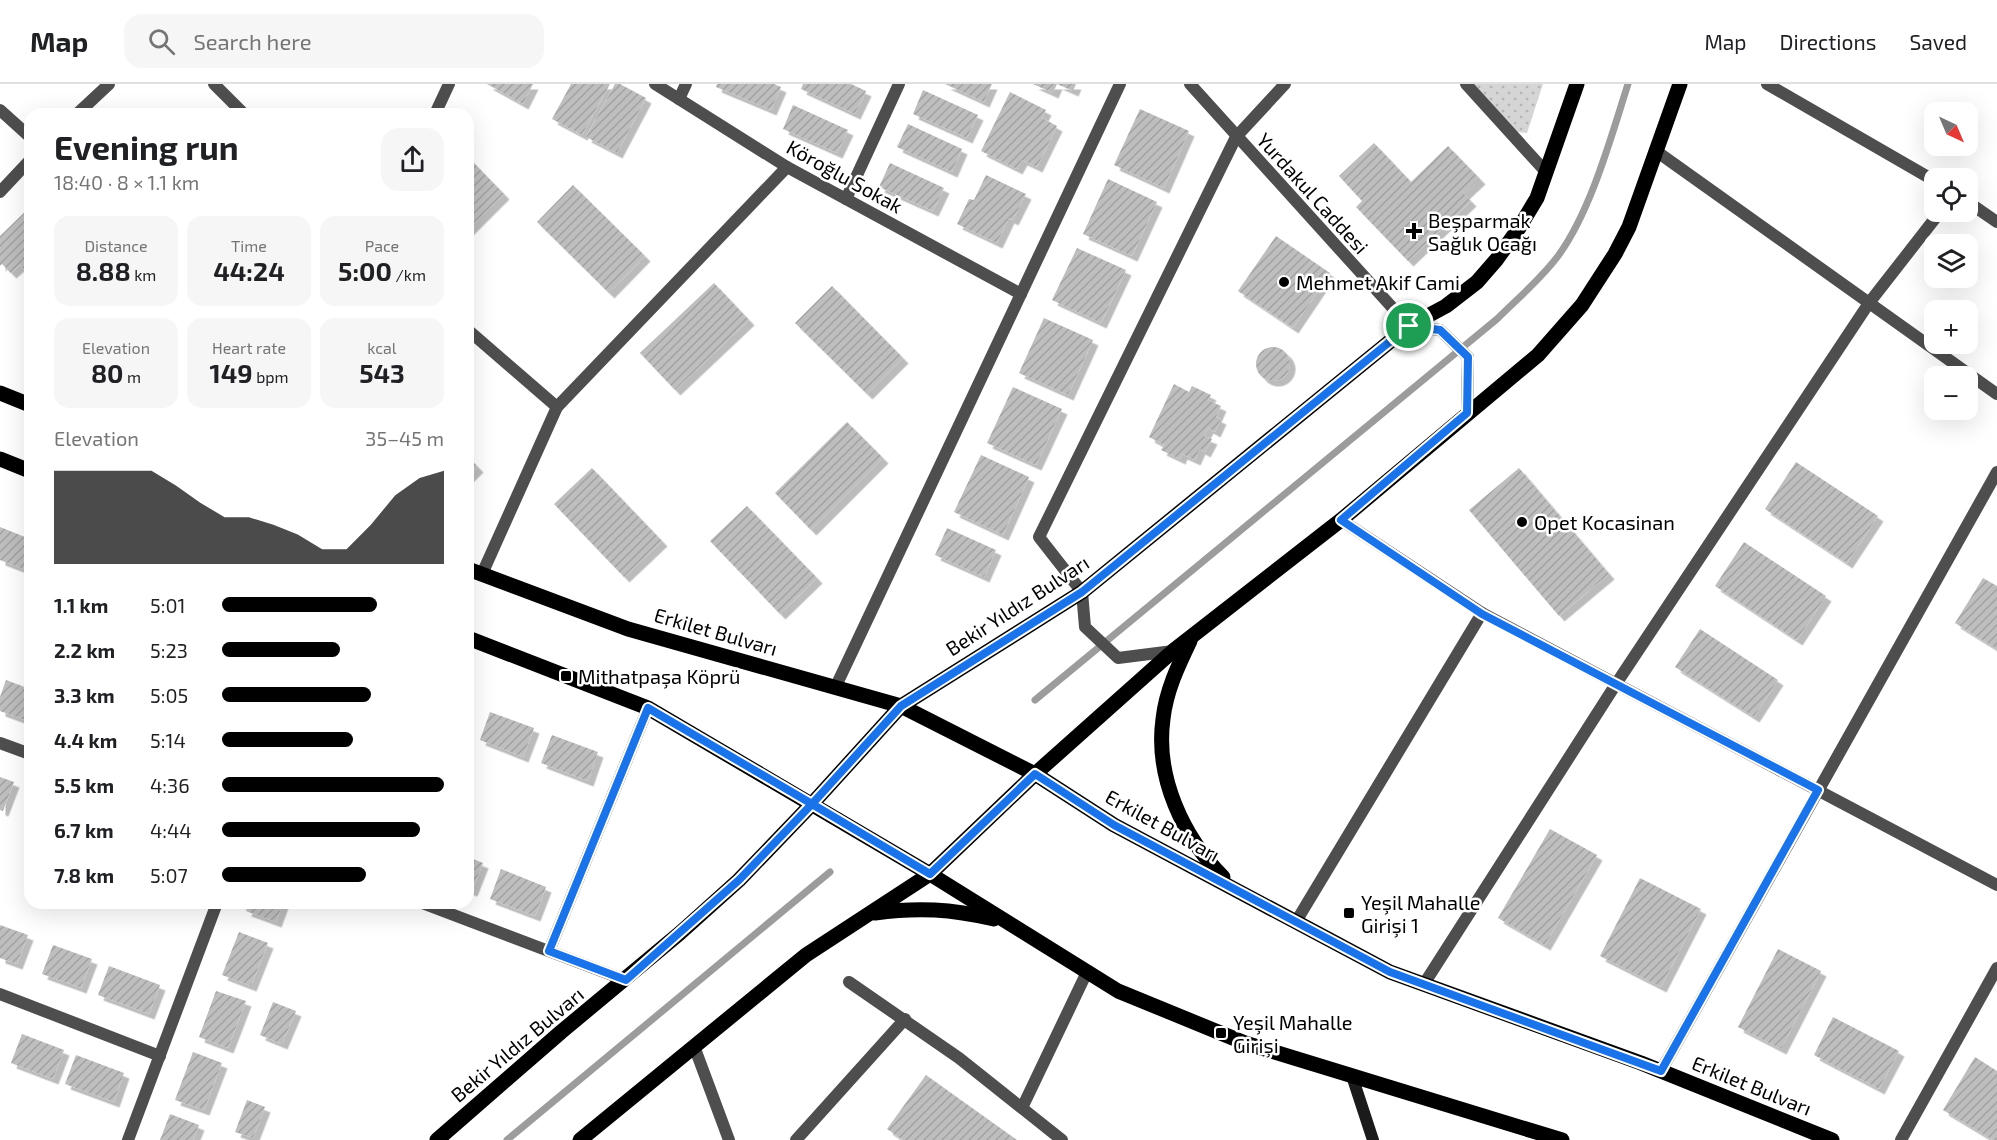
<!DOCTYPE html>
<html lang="en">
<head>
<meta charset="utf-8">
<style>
	body { margin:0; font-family:"Exo 2",sans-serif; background:#f6f6f6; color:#202124; height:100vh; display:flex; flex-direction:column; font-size:22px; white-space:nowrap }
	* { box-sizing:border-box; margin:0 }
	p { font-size:20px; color:#757577 }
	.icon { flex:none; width:33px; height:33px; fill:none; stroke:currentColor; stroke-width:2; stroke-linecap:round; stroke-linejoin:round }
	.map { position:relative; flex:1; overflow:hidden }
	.sheet { position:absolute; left:24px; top:24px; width:450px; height:801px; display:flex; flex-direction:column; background:#fff; border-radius:18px; box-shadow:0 6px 24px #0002 }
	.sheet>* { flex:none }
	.needle { width:39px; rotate:136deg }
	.buttons { position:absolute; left:1924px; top:18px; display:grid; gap:12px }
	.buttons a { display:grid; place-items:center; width:54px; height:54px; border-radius:12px; background:#fff; box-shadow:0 6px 24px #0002; font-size:30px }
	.pin { position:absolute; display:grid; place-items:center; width:51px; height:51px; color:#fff; margin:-26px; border:3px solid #fff; border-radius:50%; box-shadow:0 2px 6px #0007 }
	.round { display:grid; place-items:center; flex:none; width:63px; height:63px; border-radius:18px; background:#f6f6f6 }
	.headline { display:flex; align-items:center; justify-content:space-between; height:102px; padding:0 30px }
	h1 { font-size:33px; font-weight:700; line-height:45px }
	.figures { display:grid; grid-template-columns:repeat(3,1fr); gap:9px; height:102px; padding:6px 30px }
	.figures div { display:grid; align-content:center; border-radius:15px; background:#f6f6f6; text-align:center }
	.figures b { font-size:26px; font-weight:700 }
	.figures small { font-size:16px; font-weight:400 }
	.figures p { font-size:16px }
	.chart { height:168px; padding:12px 30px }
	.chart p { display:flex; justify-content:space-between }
	.chart svg { width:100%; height:108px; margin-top:6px; fill:#000; opacity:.7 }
	ul { padding:0 30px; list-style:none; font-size:20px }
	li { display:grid; grid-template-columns:96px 72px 1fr; align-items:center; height:45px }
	li i { height:15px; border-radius:8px; background:#000 }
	header { display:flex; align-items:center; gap:36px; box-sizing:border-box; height:84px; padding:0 30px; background:#fff; border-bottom:2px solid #e0e0e0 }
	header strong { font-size:28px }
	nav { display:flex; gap:33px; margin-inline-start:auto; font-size:21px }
	.search { width:420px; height:54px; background:#f6f6f6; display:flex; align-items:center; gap:15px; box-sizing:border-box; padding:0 21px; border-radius:18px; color:#757577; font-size:22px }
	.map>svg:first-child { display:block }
	.grass { fill:url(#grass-dots) }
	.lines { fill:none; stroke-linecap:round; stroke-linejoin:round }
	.stream { stroke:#9c9c9c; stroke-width:7 }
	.building { fill:url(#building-hatch); filter:url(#shadow) }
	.street { stroke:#4e4e4e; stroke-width:12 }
	.secondary { stroke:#1b1b1b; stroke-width:12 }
	.primary { stroke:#000; stroke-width:15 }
	.route-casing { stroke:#fff; stroke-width:12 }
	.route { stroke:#1a73e8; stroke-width:8 }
	.poi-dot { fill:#000; stroke:#fff; stroke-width:2 }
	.labels { text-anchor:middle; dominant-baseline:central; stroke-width:5; stroke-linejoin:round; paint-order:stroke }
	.street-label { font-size:20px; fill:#000; stroke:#fff }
	.poi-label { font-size:20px; fill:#000; stroke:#fff; text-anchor:start }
</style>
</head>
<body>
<header>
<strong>Map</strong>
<div class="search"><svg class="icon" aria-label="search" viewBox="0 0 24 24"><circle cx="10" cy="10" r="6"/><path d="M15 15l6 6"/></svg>Search here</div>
<nav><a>Map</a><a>Directions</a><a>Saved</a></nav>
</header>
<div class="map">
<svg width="1997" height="1056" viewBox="0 0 1997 1056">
	<defs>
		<pattern id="grass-dots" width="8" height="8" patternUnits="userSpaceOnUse" patternTransform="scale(1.5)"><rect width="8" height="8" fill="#d5d5d5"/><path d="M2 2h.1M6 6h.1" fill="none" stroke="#b5b5b5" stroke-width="1.8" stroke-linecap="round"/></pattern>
		<pattern id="building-hatch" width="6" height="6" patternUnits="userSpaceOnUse" patternTransform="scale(1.5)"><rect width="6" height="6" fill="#bebebe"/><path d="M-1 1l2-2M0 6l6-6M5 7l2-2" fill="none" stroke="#a2a2a2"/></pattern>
		<filter id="shadow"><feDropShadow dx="5.5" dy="5.5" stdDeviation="0" flood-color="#0004"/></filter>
	</defs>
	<rect width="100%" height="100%" fill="#fff"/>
	<path class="grass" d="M 1466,0 L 1543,0 L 1527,49 L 1510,47 Z"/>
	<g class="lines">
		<g class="stream">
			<path d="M 1035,616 L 1497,235 C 1517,215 1541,195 1558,172 C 1591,127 1611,53 1628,0"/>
			<path d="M 507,1056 L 830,788"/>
		</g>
	</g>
	<g class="building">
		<path d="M 487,0 L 533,0 L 523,20 Z"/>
		<path d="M 571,0 L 610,0 L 582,51 L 552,35 Z"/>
		<path d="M 615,0 L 620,0 L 646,14 L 617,69 L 586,53 Z"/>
		<path d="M 717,0 L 774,0 L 781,3 L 771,26 L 716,3 Z"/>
		<path d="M 803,0 L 851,0 L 866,7 L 855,30 L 801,5 Z"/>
		<path d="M 945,0 L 992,0 L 984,18 Z"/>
		<path d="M 1033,0 L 1057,0 L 1053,9 Z"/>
		<path d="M 1057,0 L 1076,0 L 1073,7 Z"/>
		<path d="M 923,6 L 978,31 L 967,54 L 913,30 Z"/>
		<path d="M 1010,8 L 1046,26 L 1042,34 L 1057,42 L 1037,83 L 1022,76 L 1017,85 L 981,67 Z"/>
		<path d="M 793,21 L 848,46 L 837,69 L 783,45 Z"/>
		<path d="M 1140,25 L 1189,47 L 1164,104 L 1114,81 Z"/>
		<path d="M 908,40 L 962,65 L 952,88 L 897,63 Z"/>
		<path d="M 1374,59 L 1411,98 L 1448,62 L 1480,95 L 1464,110 L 1471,117 L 1408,177 L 1356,123 L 1362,117 L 1339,92 Z"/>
		<path d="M 468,73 L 504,110 L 468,146 Z"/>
		<path d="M 890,79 L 944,104 L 933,127 L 879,103 Z"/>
		<path d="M 986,91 L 1026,110 L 1013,136 L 1009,134 L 997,159 L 957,140 L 969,115 L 974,116 Z"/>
		<path d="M 1108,95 L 1157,118 L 1132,172 L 1083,150 Z"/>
		<path d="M 573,101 L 645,172 L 609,209 L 537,138 Z"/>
		<path d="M 30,123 L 30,192 L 20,181 L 11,189 L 2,180 L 0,182 L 0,152 Z"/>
		<path d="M 1276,152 L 1330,189 L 1293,244 L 1238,207 Z"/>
		<path d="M 1077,164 L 1126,186 L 1101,239 L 1052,216 Z"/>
		<path d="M 714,199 L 749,236 L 675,306 L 640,269 Z"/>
		<path d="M 832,202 L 903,274 L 867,310 L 795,239 Z"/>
		<path d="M 1044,234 L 1093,256 L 1068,311 L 1019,289 Z"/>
		<circle cx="1273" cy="280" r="17"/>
		<path d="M 1174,300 L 1189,308 L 1192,302 L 1211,311 L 1208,316 L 1221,322 L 1216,333 L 1221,335 L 1215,348 L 1208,344 L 1204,352 L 1212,355 L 1205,368 L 1200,365 L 1195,376 L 1182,370 L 1180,375 L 1161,366 L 1164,361 L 1149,353 Z"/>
		<path d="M 1013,303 L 1062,325 L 1036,381 L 987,359 Z"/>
		<path d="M 847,338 L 883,374 L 811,446 L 775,409 Z"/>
		<path d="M 981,371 L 1029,393 L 1003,451 L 954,428 Z"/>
		<path d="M 468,373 L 478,383 L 468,393 Z"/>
		<path d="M 1796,378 L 1878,432 L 1847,479 L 1765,425 Z"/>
		<path d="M 592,384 L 662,457 L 624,493 L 554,420 Z"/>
		<path d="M 1519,384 L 1609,490 L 1559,532 L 1469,426 Z"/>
		<path d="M 747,422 L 817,494 L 780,530 L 710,457 Z"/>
		<path d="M 0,443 L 30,455 L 30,476 L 26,486 L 0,476 Z"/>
		<path d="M 947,444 L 996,466 L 984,493 L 935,471 Z"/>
		<path d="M 1744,458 L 1826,512 L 1797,556 L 1715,502 Z"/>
		<path d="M 1983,494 L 1997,502 L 1997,565 L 1955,539 Z"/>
		<path d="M 1700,545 L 1778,596 L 1754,633 L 1675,583 Z"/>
		<path d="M 6,596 L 30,605 L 30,638 L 0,627 L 0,613 Z"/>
		<path d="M 490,628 L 534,644 L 523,673 L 480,656 Z"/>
		<path d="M 552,651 L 598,668 L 588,697 L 541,679 Z"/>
		<path d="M 0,693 L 14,698 L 3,727 L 0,726 Z"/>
		<path d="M 1550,745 L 1597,771 L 1545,861 L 1498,834 Z"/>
		<path d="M 468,773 L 483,779 L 472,807 L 468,806 Z"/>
		<path d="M 501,785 L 546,803 L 535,832 L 490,815 Z"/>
		<path d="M 1640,794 L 1701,825 L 1661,903 L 1600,872 Z"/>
		<path d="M 249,819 L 283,819 L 276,838 L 246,827 Z"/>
		<path d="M 0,841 L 28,851 L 17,880 L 0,874 Z"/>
		<path d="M 239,848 L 268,859 L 251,902 L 222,891 Z"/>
		<path d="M 53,861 L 92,875 L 81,904 L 42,890 Z"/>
		<path d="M 1778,865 L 1821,887 L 1781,965 L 1738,943 Z"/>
		<path d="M 109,882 L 160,901 L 149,930 L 98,911 Z"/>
		<path d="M 216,907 L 246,917 L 228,964 L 199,953 Z"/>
		<path d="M 273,918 L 296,927 L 282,960 L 260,951 Z"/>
		<path d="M 1833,933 L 1899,967 L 1879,1005 L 1814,971 Z"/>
		<path d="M 22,950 L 64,966 L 53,995 L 11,979 Z"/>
		<path d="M 193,968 L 222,979 L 204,1026 L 175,1016 Z"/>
		<path d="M 76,971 L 124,989 L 114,1018 L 65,1000 Z"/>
		<path d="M 1975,973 L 1997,987 L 1997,1056 L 1993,1056 L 1943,1026 Z"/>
		<path d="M 926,991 L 1017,1056 L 903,1056 L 887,1045 Z"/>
		<path d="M 247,1016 L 265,1023 L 253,1054 L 235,1048 Z"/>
		<path d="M 170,1030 L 199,1041 L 193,1056 L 160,1056 Z"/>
	</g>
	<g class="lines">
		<g class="street">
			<path d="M 214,0 L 244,30"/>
			<path d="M 655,0 L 787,83 L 1021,210"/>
			<path d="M 1190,0 L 1409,242"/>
			<path d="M 1466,0 L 1546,88"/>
			<path d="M 1767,0 L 1935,97"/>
			<path d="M 679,15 L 686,0"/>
			<path d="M 0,26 L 30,53"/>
			<path d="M 77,30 L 109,0"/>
			<path d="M 435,30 L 449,0"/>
			<path d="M 1656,67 L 1997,310"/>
			<path d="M 0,108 L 30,76"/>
			<path d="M 846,115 L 899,0"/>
			<path d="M 1968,118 L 1997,138"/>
			<path d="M 468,246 L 557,323"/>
			<path d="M 1341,436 L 1482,529 L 1997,801"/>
			<path d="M 482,490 L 557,323 L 787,83"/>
			<path d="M 1173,567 L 1118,574 L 1085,543 L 1082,508 L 1039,453 L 1236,53 L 1285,0"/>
			<path d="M 836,602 L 1120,0"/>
			<path d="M 0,659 L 30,670"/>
			<path d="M 422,819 L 625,896"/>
			<path d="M 1297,836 L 1482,529"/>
			<path d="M 549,867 L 648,624"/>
			<path d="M 849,898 L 959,974 L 1062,1056"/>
			<path d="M 1424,900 L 1616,600 L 1869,219 L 1940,128"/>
			<path d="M 0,910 L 160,972"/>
			<path d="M 694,962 L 729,1056"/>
			<path d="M 1661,987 L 1997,388"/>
			<path d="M 1022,1024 L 1087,888"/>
			<path d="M 128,1056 L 217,819"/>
			<path d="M 796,1056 L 905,935"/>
			<path d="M 1901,1056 L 1997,884"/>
		</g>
		<g class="secondary">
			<path d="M 1409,242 L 1440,246 L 1468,273 L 1467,329"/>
			<path d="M 1352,992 L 1373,1056"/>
		</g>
		<g class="primary">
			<path d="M 0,309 L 30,321"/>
			<path d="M 0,375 L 30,387"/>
			<path d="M 468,485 L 628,545 L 901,622 L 1035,690 L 1114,741 L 1390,888 L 1641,979 L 1832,1056"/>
			<path d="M 468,554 L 648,624 L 930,790 L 1118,907 L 1245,959 L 1562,1056"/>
			<path d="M 1190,557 C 1178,582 1166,607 1163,635 C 1155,693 1183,753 1223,793"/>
			<path d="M 875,829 C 918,823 951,825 994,835"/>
			<path d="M 437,1056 L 561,948 L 680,849 L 739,796 L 812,720 L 901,622 L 1082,508 L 1409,242 L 1446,222 L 1477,198 L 1497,175 L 1519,144 L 1537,114 L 1577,0"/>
			<path d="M 580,1056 L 806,871 L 930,790 L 1035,690 L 1173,567 L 1341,436 L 1538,271 L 1582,221 L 1615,170 L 1629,143 L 1680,0"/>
		</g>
	</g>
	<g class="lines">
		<defs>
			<path id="route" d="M 1409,242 L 1082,508 L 901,622 L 812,720 L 648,624 L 549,867 L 626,896 L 739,796 L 812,720 L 930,790 L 1035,690 L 1114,741 L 1390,888 L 1661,987 L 1818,706 L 1482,530 L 1341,436 L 1467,329 L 1468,273 L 1440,246 L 1409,242"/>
		</defs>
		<use href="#route" class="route-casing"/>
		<use href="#route" class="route"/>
	</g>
	<g class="poi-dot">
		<path d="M1411 138h6v6h6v6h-6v6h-6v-6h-6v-6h6z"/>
		<circle cx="1284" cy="198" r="6"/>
		<circle cx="1522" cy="438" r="6"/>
		<rect x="560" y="586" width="12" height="12" rx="3"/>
		<rect x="1343" y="823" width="12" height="12" rx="3"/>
		<rect x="1215" y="943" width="12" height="12" rx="3"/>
	</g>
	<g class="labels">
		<g class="street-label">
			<text transform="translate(845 92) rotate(29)">Köroğlu Sokak</text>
			<text transform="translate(1313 109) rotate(48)">Yurdakul Caddesi</text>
			<text transform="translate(1017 521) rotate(-33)">Bekir Yıldız Bulvarı</text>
			<text transform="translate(716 547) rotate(16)">Erkilet Bulvarı</text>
			<text transform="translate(1163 741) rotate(29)">Erkilet Bulvarı</text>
			<text transform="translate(517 960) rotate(-40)">Bekir Yıldız Bulvarı</text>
			<text transform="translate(1752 1001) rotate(22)">Erkilet Bulvarı</text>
		</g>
		<g class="poi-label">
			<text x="1428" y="136">Beşparmak<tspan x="1428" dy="23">Sağlık Ocağı</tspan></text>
			<text x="1296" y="198">Mehmet Akif Cami</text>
			<text x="1534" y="438">Opet Kocasinan</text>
			<text x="578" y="592">Mithatpaşa Köprü</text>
			<text x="1361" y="818">Yeşil Mahalle<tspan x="1361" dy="23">Girişi 1</tspan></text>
			<text x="1233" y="938">Yeşil Mahalle<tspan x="1233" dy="23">Girişi</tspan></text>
		</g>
	</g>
</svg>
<div class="buttons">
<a><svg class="needle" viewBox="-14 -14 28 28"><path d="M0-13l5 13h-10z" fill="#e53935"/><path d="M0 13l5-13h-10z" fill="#757577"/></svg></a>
<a><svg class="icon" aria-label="locate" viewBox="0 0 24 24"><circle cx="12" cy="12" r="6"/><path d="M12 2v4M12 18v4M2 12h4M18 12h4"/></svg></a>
<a><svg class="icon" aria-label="layers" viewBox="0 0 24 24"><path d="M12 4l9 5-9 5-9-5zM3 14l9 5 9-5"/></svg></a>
<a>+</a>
<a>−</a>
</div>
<div class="pin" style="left:1409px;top:242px;background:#1e9e55"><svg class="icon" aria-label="arrive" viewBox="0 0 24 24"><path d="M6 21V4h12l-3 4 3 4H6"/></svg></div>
<section class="sheet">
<div class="headline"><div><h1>Evening run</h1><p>18:40 · 8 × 1.1 km</p></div><a class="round"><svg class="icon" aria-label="share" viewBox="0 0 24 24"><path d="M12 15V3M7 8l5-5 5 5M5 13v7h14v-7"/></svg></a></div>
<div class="figures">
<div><p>Distance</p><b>8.88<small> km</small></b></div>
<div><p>Time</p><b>44:24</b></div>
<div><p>Pace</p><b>5:00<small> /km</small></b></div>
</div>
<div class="figures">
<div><p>Elevation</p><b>80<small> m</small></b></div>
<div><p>Heart rate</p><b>149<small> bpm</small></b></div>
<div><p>kcal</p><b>543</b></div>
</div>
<div class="chart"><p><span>Elevation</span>35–45 m</p>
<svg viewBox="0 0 160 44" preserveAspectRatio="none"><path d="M0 44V6L10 6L20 6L30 6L40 6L50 12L60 19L70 25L80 25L90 28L100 32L110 38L120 38L130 28L140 16L150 9L160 6V44z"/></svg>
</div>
<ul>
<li><b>1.1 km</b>5:01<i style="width:70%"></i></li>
<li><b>2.2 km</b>5:23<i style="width:53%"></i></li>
<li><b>3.3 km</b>5:05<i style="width:67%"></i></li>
<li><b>4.4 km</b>5:14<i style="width:59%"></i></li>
<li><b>5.5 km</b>4:36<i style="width:100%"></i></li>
<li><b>6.7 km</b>4:44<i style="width:89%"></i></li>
<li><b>7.8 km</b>5:07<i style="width:65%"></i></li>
</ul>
</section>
</div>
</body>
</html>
